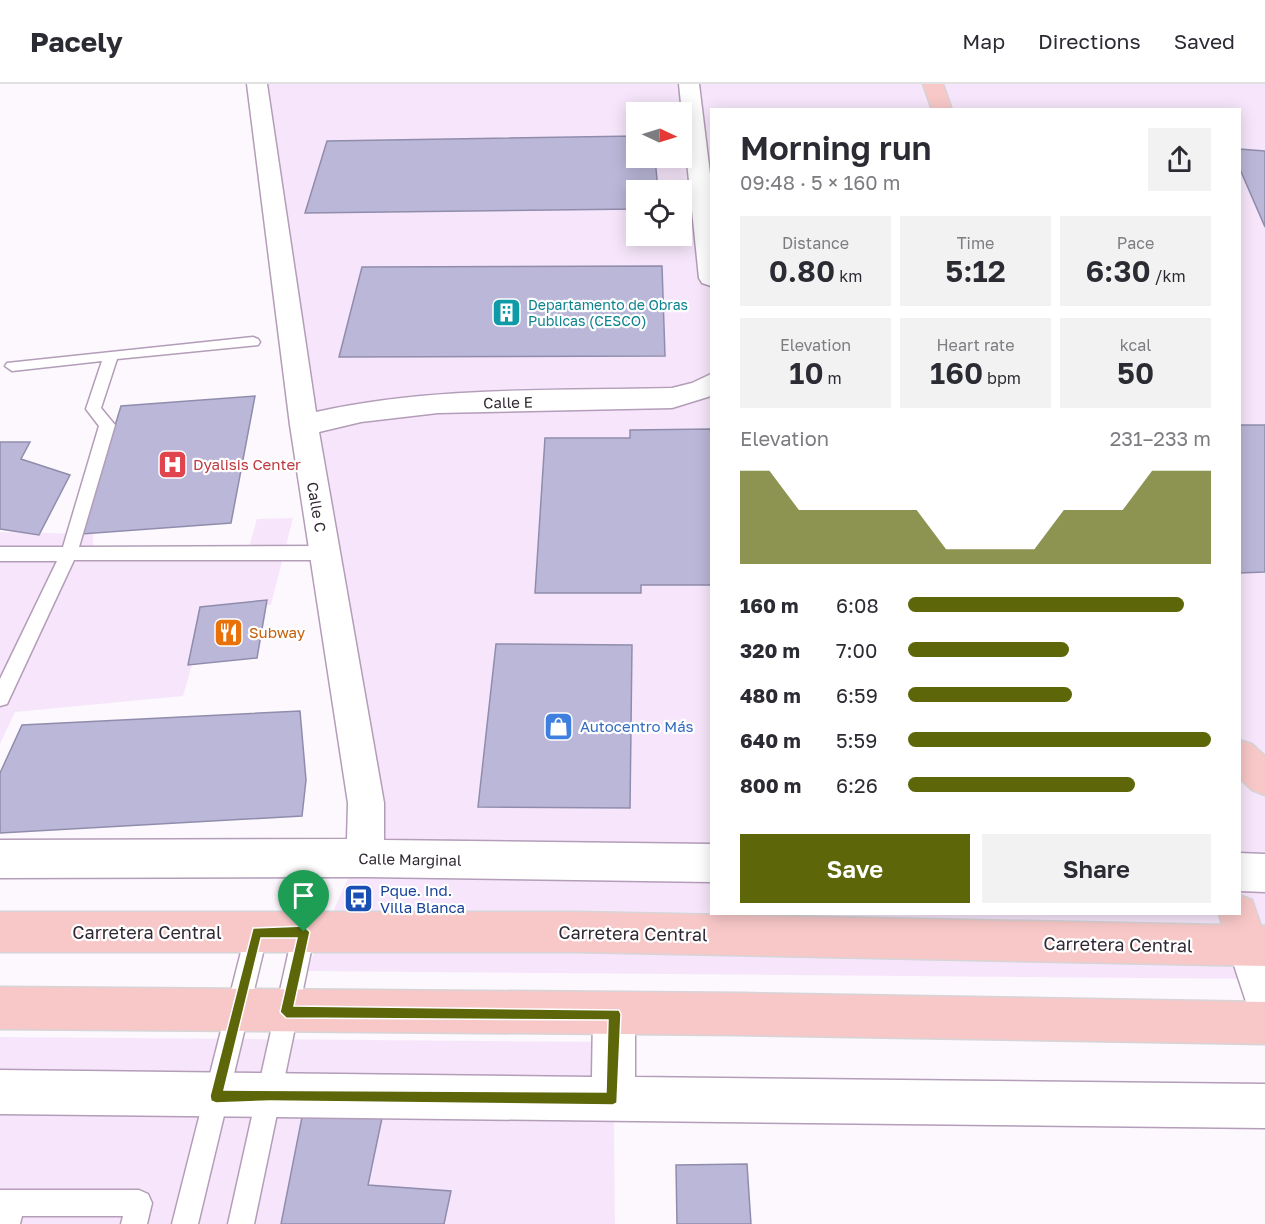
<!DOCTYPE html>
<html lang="en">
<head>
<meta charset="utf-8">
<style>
	body { margin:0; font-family:"Golos Text",sans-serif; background:#f2f2f3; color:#2b2b33; height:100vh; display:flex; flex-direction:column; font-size:22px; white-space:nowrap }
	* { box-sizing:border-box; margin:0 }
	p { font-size:20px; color:#7c7c81 }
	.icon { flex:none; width:33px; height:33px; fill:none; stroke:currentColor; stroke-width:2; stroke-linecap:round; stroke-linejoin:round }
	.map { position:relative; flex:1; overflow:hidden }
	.sheet { position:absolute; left:710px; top:24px; width:531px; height:807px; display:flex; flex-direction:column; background:#fff; border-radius:0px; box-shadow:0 3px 15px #0003 }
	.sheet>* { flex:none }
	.needle { width:39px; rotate:94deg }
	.fabs { position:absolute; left:626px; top:18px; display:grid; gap:12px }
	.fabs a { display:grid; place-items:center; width:66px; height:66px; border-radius:0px; background:#fff; box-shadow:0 3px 15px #0003; font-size:30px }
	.pin { position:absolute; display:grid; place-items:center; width:51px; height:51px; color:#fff; margin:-62px -26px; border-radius:50% 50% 50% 0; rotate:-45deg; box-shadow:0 0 6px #0007 }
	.pin .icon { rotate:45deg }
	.round { display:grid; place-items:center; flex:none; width:63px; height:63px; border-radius:0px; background:#f2f2f3 }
	.head { display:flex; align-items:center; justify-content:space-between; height:102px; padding:0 30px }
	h1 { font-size:33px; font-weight:600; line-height:45px }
	.figures { display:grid; grid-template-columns:repeat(3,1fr); gap:9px; height:102px; padding:6px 30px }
	.figures div { display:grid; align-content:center; border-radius:0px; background:#f2f2f3; text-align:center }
	.figures b { font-size:30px; font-weight:600 }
	.figures small { font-size:16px; font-weight:400 }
	.figures p { font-size:16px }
	.chart { height:168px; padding:12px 30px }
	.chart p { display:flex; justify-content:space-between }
	.chart svg { width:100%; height:108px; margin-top:6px; fill:#5d6709; opacity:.7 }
	.action { display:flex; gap:12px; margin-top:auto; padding:12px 30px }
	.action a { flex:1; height:69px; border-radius:0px; background:#5d6709; color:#fff; font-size:24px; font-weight:600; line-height:69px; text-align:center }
	.action a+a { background:#f2f2f3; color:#2b2b33 }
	ul { padding:0 30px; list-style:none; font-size:20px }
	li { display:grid; grid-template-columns:96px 72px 1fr; align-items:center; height:45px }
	li i { height:15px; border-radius:8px; background:#5d6709 }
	header { display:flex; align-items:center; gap:36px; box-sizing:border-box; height:84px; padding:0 30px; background:#fff; border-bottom:2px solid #e1e1e2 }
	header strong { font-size:28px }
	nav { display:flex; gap:33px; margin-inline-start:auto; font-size:21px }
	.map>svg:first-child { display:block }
	.built { fill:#f7e6fb; fill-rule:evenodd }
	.building { fill:#bab7d8; stroke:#908dac; stroke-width:1.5 }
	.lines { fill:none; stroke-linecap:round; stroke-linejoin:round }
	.service-casing { stroke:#b39db8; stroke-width:3 }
	.minor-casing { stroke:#b39db8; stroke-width:3 }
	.tertiary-casing { stroke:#b39db8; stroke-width:3 }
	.primary-casing { stroke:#d6d4d6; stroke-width:3 }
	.service { fill:#fff; fill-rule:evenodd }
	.minor { fill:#fff; fill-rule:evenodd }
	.tertiary { fill:#fff; fill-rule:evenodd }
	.primary { fill:#f8c8c8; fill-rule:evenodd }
	.route { fill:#5d6709; stroke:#fff; stroke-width:1.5; fill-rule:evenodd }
	.labels { text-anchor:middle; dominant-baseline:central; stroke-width:4.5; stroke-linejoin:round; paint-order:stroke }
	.far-culture-label { font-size:14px; fill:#0d838f; stroke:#fff; text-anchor:start }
	.street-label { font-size:15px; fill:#312833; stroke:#fff }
	.health-label { font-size:15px; fill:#be3a42; stroke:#fff; text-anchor:start }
	.food-label { font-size:15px; fill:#c56008; stroke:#fff; text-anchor:start }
	.shop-label { font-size:15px; fill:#366cbe; stroke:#fff; text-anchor:start }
	.transit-label { font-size:15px; fill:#164399; stroke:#fff; text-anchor:start }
	.near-street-label { font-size:18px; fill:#312833; stroke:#fff }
</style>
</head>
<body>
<header>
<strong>Pacely</strong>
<nav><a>Map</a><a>Directions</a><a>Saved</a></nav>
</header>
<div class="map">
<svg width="1265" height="1140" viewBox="0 0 1265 1140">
	<rect width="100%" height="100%" fill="#fcf8fd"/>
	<g class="built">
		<path d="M 247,0 L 1265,0 L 1265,895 L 306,887 L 360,768 ZM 711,26 L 1239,26 L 1239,830 L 711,830 ZM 636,28 L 681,28 L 681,74 L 636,74 ZM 636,106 L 681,106 L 681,152 L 636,152 Z"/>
		<path d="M 293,434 L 271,521 L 209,522 L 183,612 L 15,628 L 0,660 L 0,448 L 93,450 L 93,468 L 248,466 L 257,435 Z"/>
		<path d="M 0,953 L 613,958 L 615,1140 L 0,1140 Z"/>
	</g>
	<g class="building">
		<path d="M 636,52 L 636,74 L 655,74 L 658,106 L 636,106 L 636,125 L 305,129 L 327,57 Z"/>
		<path d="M 1239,65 L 1265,67 L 1265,143 L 1239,83 Z"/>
		<path d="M 662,182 L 665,272 L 339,273 L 362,183 Z"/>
		<path d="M 255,312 L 231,439 L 82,450 L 121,322 Z"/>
		<path d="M 1239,341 L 1265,341 L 1265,488 L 1239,489 Z"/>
		<path d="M 711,345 L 711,501 L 641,501 L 641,509 L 535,509 L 545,354 L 630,354 L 630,346 Z"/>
		<path d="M 0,358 L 30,358 L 21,375 L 70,391 L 39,451 L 0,445 Z"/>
		<path d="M 267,516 L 257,574 L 188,581 L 200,523 Z"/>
		<path d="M 496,560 L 632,561 L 630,724 L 478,723 Z"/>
		<path d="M 300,627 L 306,696 L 302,732 L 0,749 L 0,689 L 22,641 Z"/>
		<path d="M 302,1033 L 382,1034 L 368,1101 L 451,1107 L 444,1140 L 281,1140 Z"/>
		<path d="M 747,1080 L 751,1140 L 677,1140 L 676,1081 Z"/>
	</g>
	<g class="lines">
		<defs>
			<g id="service">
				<path d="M 253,253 L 258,255 L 260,258 L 258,261 L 117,275 L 101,324 L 115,341 L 79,463 L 325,462 L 331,464 L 333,469 L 331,474 L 325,476 L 74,476 L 7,620 L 0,622 L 0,595 L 57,477 L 0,477 L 0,463 L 63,463 L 99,342 L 86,325 L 102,277 L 12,287 L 5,282 L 7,279 Z"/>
				<path d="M 257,837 L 265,840 L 268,848 L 198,1140 L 172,1140 L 246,848 L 249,840 Z"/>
				<path d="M 304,837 L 312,840 L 315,848 L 254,1140 L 228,1140 L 293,848 L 296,840 Z"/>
				<path d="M 0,1106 L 139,1106 L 148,1110 L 152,1119 L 147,1140 L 121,1140 L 123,1132 L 22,1132 L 20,1140 L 0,1140 Z"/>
			</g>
			<g id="minor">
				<path d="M 247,0 L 267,0 L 316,328 C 433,302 553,307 672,304 L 692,299 L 711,290 L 711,312 L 672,324 L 438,329 L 361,338 L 319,348 L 384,719 L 384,756 L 711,760 L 711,798 L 365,793 L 0,794 L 0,756 L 347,755 L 348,719 L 290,341 Z"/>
				<path d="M 679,0 L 699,0 L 711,98 L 711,202 L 702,199 L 699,194 Z"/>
				<path d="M 1239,769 L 1265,770 L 1265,808 L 1239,807 Z"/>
				<path d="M 614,909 L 629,915 L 635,930 L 635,993 L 1265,1000 L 1265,1044 L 0,1030 L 0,986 L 592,993 L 593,930 L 599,915 Z"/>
			</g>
			<path id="tertiary" d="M 1248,843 L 1262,849 L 1265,856 L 1265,936 L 1250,930 L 1228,863 L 1234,849 Z"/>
			<g id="primary">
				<path d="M 923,0 L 943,0 L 952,26 L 932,26 Z"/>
				<path d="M 1239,656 L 1252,660 L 1265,672 L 1265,711 L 1252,706 L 1239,694 Z"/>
				<path d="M 1239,811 L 1252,816 L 1261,842 L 1265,842 L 1265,882 L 577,868 L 0,868 L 0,828 L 577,828 L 1222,841 L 1219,830 L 1239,830 Z"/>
				<path d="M 0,903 L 740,909 L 1265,918 L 1265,960 L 740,951 L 0,945 Z"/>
			</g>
		</defs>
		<use href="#service" class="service-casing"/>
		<use href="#minor" class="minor-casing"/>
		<use href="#tertiary" class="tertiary-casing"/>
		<use href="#primary" class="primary-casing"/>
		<use href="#service" class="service"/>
		<use href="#minor" class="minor"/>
		<use href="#tertiary" class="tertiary"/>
		<use href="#primary" class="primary"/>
	</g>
	<path class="route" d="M 304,842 L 310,848 L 294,922 L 619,926 L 621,930 L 617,1019 L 613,1021 L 270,1017 L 216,1019 L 211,1017 L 210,1012 L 253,844 ZM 261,854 L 297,854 L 280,928 L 286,934 L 608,936 L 606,1008 L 224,1006 Z"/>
	<defs>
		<symbol id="building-square" viewBox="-11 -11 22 22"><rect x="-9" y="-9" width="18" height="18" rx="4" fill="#0f9aa8" stroke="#fff"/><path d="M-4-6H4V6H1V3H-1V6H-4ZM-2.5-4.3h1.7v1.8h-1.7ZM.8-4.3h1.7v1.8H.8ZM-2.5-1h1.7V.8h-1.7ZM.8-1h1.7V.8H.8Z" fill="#fff"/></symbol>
		<symbol id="hospital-square" viewBox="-11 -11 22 22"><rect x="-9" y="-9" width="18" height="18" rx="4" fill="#e0444e" stroke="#fff"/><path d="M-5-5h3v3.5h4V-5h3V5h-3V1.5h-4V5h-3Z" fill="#fff"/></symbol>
		<symbol id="restaurant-square" viewBox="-11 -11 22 22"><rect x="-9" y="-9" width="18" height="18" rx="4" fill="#e8710a" stroke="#fff"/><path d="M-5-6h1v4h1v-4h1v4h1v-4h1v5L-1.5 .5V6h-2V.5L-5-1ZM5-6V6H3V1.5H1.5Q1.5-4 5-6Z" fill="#fff"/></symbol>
		<symbol id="shop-square" viewBox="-11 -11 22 22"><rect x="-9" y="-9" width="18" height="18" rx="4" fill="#3f7fe0" stroke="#fff"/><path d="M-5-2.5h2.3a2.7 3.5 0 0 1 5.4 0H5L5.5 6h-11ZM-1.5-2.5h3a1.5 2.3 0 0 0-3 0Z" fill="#fff"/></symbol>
		<symbol id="bus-square" viewBox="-11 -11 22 22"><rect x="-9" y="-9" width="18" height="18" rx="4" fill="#1a4fb4" stroke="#fff"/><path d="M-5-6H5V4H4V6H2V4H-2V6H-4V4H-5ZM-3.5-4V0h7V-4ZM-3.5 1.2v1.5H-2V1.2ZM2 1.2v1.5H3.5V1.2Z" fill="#fff"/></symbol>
	</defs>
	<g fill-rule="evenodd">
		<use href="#building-square" x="490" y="212" width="33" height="33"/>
		<use href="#hospital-square" x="156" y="364" width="33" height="33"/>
		<use href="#restaurant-square" x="212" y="532" width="33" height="33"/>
		<use href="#shop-square" x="542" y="626" width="33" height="33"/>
		<use href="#bus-square" x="342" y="798" width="33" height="33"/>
	</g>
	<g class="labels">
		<g class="far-culture-label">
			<text x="528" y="220">Departamento de Obras<tspan x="528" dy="16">Publicas (CESCO)</tspan></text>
		</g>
		<g class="street-label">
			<text transform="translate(508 318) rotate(-1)">Calle E</text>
			<text transform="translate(317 423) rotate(80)">Calle C</text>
			<text transform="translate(410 775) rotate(1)">Calle Marginal</text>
		</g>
		<g class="health-label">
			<text x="193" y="380">Dyalisis Center</text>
		</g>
		<g class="food-label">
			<text x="249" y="548">Subway</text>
		</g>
		<g class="shop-label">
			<text x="580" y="642">Autocentro Más</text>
		</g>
		<g class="transit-label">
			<text x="380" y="806">Pque. Ind.<tspan x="380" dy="17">Villa Blanca</tspan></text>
		</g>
		<g class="near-street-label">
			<text x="147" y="848">Carretera Central</text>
			<text transform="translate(633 849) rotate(1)">Carretera Central</text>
			<text transform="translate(1118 860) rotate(1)">Carretera Central</text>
		</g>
	</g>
</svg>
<div class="fabs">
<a><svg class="needle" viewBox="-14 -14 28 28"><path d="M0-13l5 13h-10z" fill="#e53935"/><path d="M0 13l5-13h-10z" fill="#7c7c81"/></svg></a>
<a><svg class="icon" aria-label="locate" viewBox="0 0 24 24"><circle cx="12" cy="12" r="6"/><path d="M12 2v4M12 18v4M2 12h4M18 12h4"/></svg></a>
</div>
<div class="pin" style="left:304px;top:848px;background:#1e9e55"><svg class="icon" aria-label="arrive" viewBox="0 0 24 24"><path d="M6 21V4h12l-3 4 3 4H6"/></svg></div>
<section class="sheet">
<div class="head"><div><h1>Morning run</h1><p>09:48 · 5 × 160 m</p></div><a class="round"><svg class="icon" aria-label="share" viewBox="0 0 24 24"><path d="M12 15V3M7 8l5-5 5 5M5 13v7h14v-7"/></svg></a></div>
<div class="figures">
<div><p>Distance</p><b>0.80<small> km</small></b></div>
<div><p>Time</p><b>5:12</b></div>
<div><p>Pace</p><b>6:30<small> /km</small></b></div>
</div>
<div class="figures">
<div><p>Elevation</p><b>10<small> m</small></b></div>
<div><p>Heart rate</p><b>160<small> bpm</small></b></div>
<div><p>kcal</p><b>50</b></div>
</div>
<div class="chart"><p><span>Elevation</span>231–233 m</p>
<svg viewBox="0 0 160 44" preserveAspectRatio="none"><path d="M0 44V6L10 6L20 22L30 22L40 22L50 22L60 22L70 38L80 38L90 38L100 38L110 22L120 22L130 22L140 6L150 6L160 6V44z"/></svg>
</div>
<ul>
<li><b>160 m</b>6:08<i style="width:91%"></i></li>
<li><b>320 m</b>7:00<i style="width:53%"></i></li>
<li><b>480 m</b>6:59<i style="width:54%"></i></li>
<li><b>640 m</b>5:59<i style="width:100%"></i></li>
<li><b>800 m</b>6:26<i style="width:75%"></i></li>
</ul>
<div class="action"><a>Save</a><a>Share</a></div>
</section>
</div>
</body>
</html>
